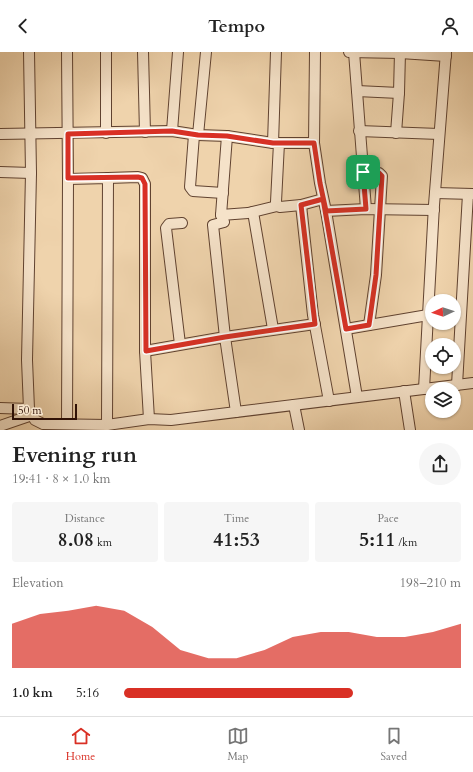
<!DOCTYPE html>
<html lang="en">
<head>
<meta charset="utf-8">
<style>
	body { margin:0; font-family:Cardo,serif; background:#f6f6f6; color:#222; height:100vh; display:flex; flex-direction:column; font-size:15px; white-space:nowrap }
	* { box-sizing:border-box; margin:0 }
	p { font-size:13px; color:#767676 }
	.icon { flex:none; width:22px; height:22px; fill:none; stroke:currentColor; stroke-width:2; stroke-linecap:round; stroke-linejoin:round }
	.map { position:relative; height:378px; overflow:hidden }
	.sheet { display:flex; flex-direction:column; background:#fff; flex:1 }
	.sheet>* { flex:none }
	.needle { width:26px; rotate:267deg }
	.tools { position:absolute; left:425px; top:242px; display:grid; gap:8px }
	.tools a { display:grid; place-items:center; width:36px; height:36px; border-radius:50%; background:#fff; box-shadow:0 1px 3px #0004; font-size:20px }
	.scale { position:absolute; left:12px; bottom:10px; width:65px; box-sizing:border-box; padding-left:4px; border:2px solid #311206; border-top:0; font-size:11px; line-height:14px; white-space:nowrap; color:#311206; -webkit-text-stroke:3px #f5e2c9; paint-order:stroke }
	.pin { position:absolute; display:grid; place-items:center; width:34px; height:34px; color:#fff; margin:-17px; border-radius:8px; box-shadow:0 2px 6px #0006 }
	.round { display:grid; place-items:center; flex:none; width:42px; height:42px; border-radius:21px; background:#f6f6f6 }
	.headline { display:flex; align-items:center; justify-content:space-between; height:68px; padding:0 12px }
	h1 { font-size:22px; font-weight:800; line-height:30px }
	.stats { display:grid; grid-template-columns:repeat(3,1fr); gap:6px; height:68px; padding:4px 12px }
	.stats div { display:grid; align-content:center; border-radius:4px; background:#f6f6f6; text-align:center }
	.stats b { font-size:20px; font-weight:800 }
	.stats small { font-size:11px; font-weight:400 }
	.stats p { font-size:11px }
	.chart { height:112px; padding:8px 12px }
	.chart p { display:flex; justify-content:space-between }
	.chart svg { width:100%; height:72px; margin-top:4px; fill:#d93025; opacity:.7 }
	ul { padding:0 12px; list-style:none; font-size:13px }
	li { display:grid; grid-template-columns:64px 48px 1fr; align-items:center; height:30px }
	li i { height:10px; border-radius:5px; background:#d93025 }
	header { display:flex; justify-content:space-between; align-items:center; height:52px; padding:0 12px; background:#fff; font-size:18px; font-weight:800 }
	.tabs { display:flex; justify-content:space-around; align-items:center; height:56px; border-top:1px solid #e0e0e0; background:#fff; font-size:11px; color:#767676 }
	.tabs a { display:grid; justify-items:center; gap:2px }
	.tabs .active { color:#d93025 }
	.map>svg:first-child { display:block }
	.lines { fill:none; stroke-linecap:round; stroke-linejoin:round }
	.minor-casing { stroke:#604230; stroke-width:12 }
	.minor { stroke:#f5e2c9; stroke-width:10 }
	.route-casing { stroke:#fff; stroke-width:8 }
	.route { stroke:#d93025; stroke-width:5 }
</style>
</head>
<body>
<header><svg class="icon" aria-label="back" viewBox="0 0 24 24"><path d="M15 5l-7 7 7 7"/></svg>Tempo<svg class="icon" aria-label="person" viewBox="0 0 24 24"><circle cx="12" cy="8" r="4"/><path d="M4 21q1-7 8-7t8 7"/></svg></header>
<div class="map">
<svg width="473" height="378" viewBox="0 0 473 378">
	<rect width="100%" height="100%" fill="#efd3ac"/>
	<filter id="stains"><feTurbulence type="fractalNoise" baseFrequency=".005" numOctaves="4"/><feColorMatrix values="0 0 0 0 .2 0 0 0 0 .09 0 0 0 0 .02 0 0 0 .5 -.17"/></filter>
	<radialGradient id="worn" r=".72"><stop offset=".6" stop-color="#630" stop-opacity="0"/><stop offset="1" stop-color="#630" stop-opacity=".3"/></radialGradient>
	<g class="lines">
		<defs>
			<g id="minor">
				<path d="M 29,0 L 31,121 L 27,308 L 29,357 L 35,368 L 43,372 L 107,373 L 149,367 L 171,368 L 473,331"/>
				<path d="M 67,0 L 68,127 L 67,372"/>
				<path d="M 106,0 L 106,81"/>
				<path d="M 143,0 L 145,80"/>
				<path d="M 315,0 L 314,91 L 320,131 L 326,159 L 357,345"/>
				<path d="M 349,0 L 400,1 L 446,4"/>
				<path d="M 354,0 L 366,157"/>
				<path d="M 357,39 L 399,41"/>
				<path d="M 172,79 L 178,0"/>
				<path d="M 359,79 L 439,82"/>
				<path d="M 396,81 L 399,41 L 400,0"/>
				<path d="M 0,82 L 172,79 L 198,83 L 227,84 L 273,91 L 314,91"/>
				<path d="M 194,83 L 190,135 L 193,139 L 223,141"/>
				<path d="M 198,83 L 206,0"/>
				<path d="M 227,84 L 221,163 L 224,170 L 213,173 L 225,285 L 236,360"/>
				<path d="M 273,91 L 276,0"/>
				<path d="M 0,120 L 31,121"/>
				<path d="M 363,120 L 379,121 L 382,124 L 376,223 L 369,273"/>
				<path d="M 108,126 L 138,125 L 142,126 L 145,132 L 145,299 L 149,367"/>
				<path d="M 68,127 L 108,126 L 107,373"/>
				<path d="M 435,141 L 473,142"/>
				<path d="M 301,153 L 313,263 L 329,349"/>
				<path d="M 277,154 L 276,150 L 279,91"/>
				<path d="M 326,159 L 366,157 L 434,158"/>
				<path d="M 253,160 L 273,277"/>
				<path d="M 221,163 L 248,161 L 277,154 L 280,155 L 301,153 L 323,147"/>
				<path d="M 346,277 L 428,263"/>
				<path d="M 180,292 L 166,176 L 169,172 L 182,171"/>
				<path d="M 145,299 L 225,285 L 315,272"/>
				<path d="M 457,333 L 468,142"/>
				<path d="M 424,337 L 434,153 L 446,0"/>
				<path d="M 404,339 L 410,378"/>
				<path d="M 294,353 L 299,378"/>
				<path d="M 0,356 L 29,357"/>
				<path d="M 0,374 L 32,363"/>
			</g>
		</defs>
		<use href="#minor" class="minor-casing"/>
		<use href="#minor" class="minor"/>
	</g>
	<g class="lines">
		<defs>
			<path id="route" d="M 363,120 L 366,157 L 326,159 L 320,131 L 314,91 L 273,91 L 227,84 L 198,83 L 172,79 L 68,82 L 68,126 L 138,125 L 142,126 L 145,132 L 146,299 L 225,285 L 315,272 L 301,153 L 323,147 L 346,277 L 369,273 L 376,223 L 382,124 L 379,121 L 363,120"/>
		</defs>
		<use href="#route" class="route-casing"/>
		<use href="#route" class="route"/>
	</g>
	<rect width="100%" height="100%" filter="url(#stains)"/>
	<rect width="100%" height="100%" fill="url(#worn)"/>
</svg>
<div class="tools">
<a><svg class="needle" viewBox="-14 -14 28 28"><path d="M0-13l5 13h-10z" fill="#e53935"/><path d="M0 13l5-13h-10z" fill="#767676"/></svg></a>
<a><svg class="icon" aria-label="locate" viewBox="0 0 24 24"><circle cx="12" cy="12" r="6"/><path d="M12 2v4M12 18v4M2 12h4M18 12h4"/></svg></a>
<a><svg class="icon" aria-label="layers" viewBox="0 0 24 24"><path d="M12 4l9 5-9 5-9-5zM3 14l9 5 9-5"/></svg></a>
</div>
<div class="scale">50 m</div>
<div class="pin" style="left:363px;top:120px;background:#1e9e55"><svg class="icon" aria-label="arrive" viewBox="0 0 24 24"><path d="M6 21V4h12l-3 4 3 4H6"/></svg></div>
</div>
<section class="sheet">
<div class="headline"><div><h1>Evening run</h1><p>19:41 · 8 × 1.0 km</p></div><a class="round"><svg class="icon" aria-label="share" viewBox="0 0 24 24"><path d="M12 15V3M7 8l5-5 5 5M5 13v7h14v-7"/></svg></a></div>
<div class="stats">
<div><p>Distance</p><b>8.08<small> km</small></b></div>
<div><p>Time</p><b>41:53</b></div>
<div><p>Pace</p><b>5:11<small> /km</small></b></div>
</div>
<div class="chart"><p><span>Elevation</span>198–210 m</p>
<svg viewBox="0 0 160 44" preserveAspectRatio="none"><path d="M0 44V17L10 11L20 9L30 6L40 9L50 19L60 33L70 38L80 38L90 33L100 25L110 22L120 22L130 25L140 25L150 22L160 17V44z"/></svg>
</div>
<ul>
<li><b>1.0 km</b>5:16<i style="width:68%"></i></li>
</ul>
</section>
<nav class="tabs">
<a class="active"><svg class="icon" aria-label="home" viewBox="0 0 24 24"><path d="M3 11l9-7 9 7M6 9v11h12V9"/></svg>Home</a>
<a><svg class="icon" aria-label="map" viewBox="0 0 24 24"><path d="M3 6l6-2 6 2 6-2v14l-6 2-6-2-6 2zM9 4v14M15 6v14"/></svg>Map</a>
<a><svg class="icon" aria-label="saved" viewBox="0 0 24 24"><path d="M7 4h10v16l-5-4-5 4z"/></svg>Saved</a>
</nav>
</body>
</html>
